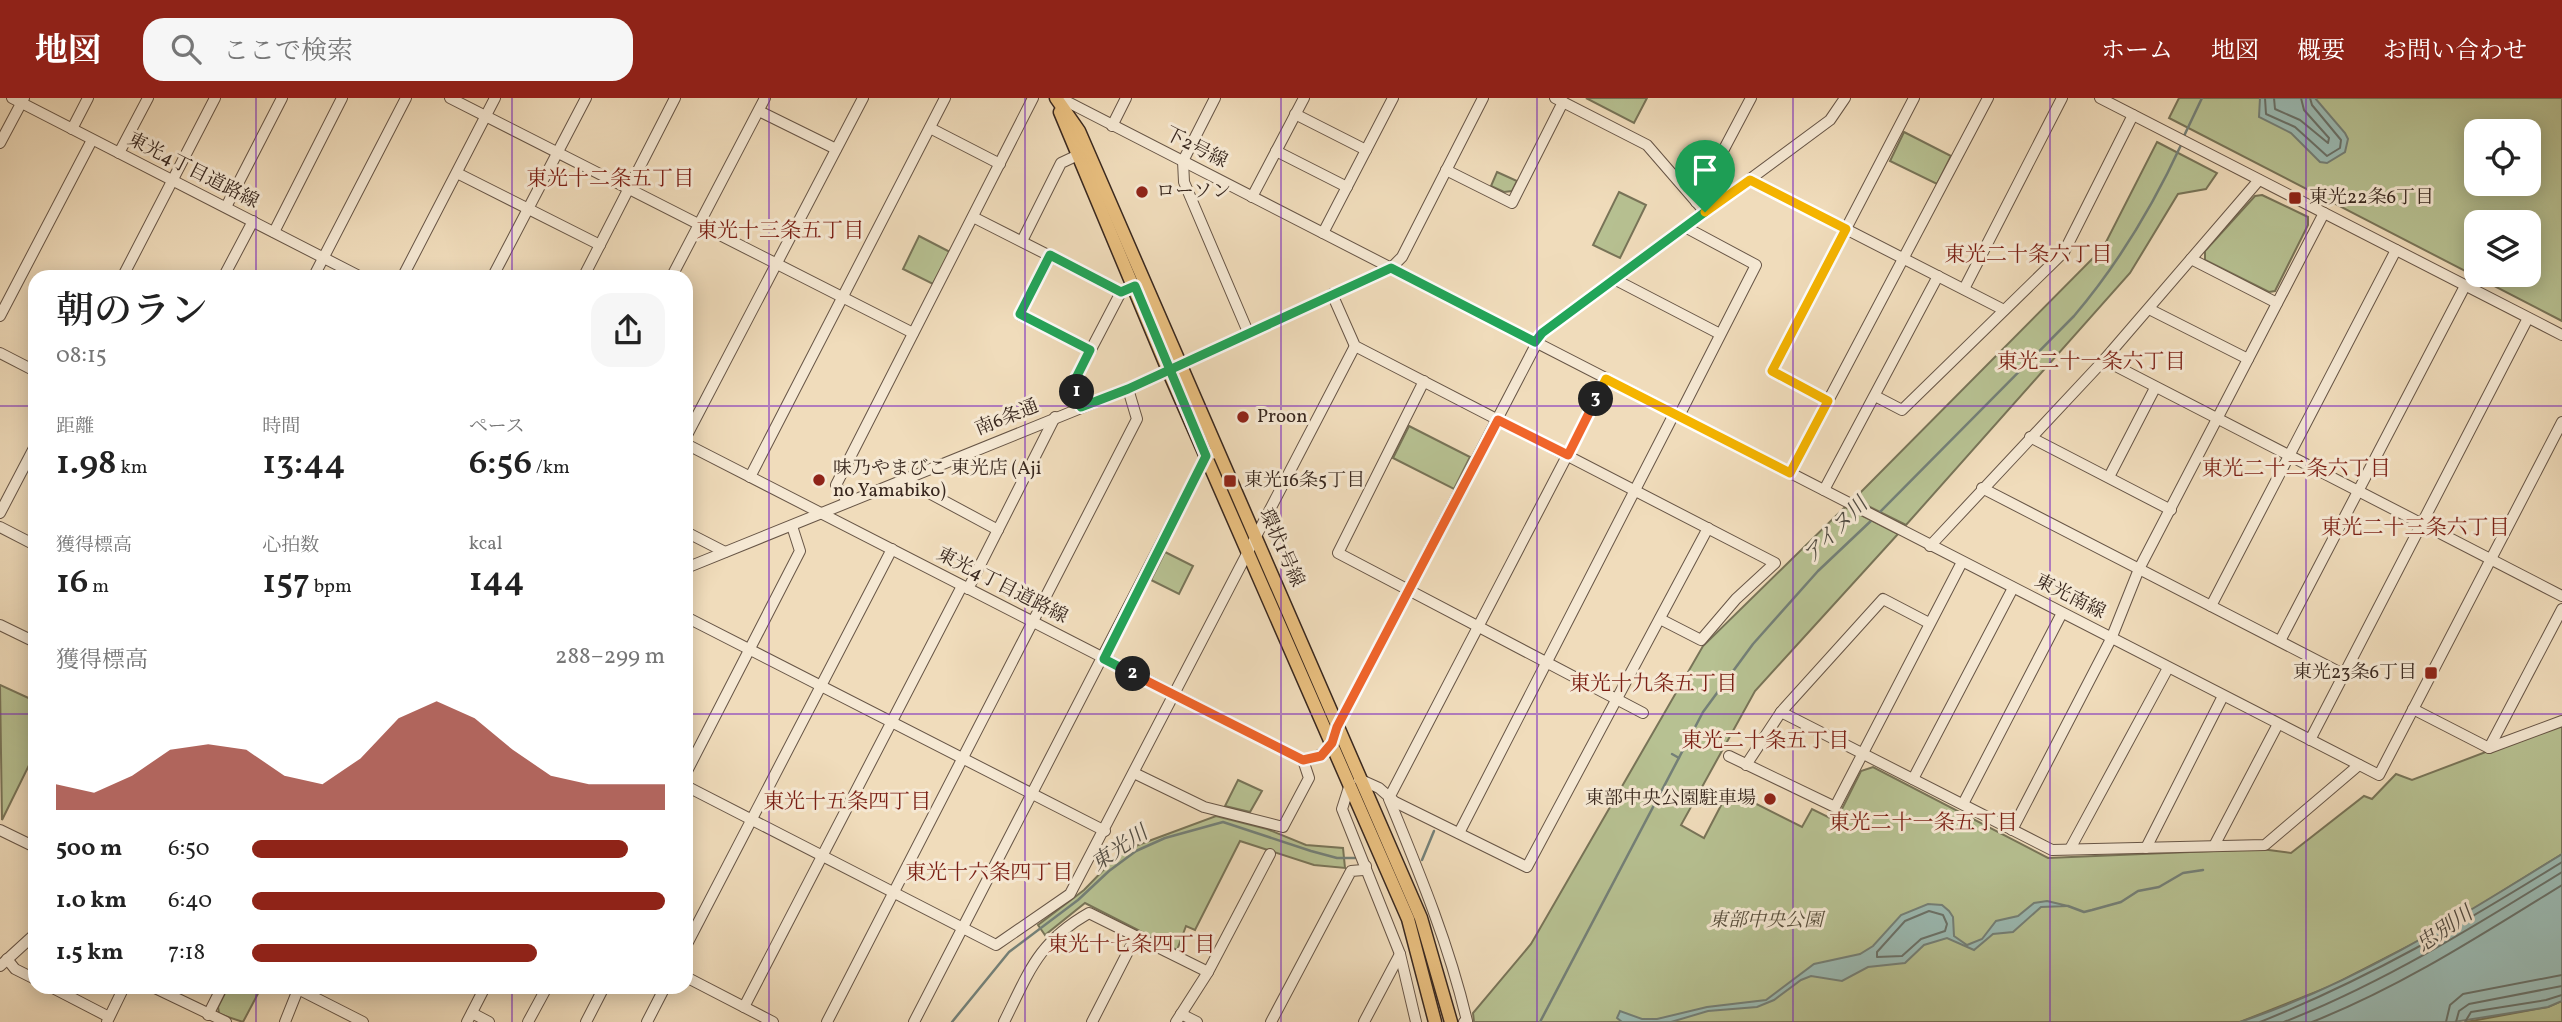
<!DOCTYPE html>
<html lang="ja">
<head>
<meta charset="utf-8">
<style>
	body { margin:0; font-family:Vollkorn,"Noto Serif JP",serif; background:#f6f6f6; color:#222; height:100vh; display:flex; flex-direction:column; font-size:26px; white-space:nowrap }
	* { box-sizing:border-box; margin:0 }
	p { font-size:23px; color:#767676 }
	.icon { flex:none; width:38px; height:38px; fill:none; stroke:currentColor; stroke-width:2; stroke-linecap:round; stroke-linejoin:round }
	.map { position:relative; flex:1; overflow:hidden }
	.sheet { position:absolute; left:28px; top:172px; width:665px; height:724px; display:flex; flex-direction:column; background:#fff; border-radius:21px; box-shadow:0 4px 18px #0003 }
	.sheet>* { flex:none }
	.tools { position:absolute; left:2464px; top:21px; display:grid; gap:14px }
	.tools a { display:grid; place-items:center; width:77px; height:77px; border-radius:14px; background:#fff; box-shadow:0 4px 18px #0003; font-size:35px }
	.pin { position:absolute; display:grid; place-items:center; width:60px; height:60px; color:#fff; margin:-72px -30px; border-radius:50% 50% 50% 0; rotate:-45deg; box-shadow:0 0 7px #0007 }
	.pin .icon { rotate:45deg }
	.km { position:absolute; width:35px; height:35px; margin:-18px; border-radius:50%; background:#222; color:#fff; font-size:19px; line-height:35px; text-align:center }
	.round { display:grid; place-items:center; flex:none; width:74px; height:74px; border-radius:21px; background:#f6f6f6 }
	.summary { display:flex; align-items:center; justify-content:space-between; height:119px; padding:0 28px }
	h1 { font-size:38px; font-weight:600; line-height:52px }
	.stats { display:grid; grid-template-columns:repeat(3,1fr); gap:10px; height:119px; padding:7px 28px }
	.stats div { display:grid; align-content:center }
	.stats b { font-size:35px; font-weight:600 }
	.stats small { font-size:19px; font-weight:400 }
	.stats p { font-size:19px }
	.chart { height:196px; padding:14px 28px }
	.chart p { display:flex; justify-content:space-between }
	.chart svg { width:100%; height:126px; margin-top:7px; fill:#8f2418; opacity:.7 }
	ul { padding:0 28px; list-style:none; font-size:23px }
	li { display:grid; grid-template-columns:112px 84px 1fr; align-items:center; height:52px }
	li i { height:18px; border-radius:9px; background:#8f2418 }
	header { display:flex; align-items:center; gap:42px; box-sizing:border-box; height:98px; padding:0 35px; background:#8f2418; color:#fff }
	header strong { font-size:33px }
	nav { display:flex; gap:38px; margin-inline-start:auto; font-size:24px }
	.search { width:490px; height:63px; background:#f6f6f6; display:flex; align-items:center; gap:18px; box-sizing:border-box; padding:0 24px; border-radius:21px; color:#767676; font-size:26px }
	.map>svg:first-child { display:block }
	.green { fill:#b7c192; stroke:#787458; stroke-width:2; fill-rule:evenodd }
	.water { fill:#9bbbb4; stroke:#748078; stroke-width:2 }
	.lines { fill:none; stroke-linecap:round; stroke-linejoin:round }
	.shore { stroke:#6a726a; stroke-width:2 }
	.stream { stroke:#748078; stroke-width:2.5 }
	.minor-casing { stroke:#675546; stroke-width:12 }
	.major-casing { stroke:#39281f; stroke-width:15 }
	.minor { stroke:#f5e8d3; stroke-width:10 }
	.major { stroke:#e8be7e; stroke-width:12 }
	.split-1-casing { stroke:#fff; stroke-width:14 }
	.split-2-casing { stroke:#fff; stroke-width:14 }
	.split-3-casing { stroke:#fff; stroke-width:14 }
	.split-4-casing { stroke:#fff; stroke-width:14 }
	.split-1 { stroke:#22a559; stroke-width:9 }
	.split-2 { stroke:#22a559; stroke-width:9 }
	.split-3 { stroke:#f0652b; stroke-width:9 }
	.split-4 { stroke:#f5b400; stroke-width:9 }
	.grid { fill:none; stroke:#7b2cbf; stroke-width:2; stroke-opacity:0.55 }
	.poi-dot { fill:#8f2418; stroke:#f5e8d3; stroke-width:2.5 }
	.labels { text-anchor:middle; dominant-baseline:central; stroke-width:6; stroke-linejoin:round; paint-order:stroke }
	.street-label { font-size:19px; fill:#39281f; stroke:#f5e8d3 }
	.poi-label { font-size:19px; fill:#39281f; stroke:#f5e8d3; text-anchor:start }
	.park-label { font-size:19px; font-style:italic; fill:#584e3c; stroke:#f5e8d3 }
	.neighbourhood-label { font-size:21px; fill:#7a1f14; stroke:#f5e8d3 }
	.water-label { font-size:21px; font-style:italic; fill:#524d44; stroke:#f5e8d3 }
</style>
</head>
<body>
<header>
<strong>地図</strong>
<div class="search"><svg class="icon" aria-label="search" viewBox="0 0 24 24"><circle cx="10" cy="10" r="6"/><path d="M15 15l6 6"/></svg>ここで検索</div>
<nav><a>ホーム</a><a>地図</a><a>概要</a><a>お問い合わせ</a></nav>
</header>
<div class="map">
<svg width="2562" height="924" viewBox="0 0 2562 924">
	<rect width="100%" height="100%" fill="#f0dcbb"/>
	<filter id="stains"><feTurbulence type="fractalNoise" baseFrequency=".00286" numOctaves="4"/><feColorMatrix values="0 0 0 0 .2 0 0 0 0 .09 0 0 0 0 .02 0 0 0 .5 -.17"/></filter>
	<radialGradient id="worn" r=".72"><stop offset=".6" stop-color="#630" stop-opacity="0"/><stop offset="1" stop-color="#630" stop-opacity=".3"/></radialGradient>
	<g class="green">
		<path d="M 1586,0 L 1647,0 L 1634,25 Z"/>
		<path d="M 2179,0 L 2562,0 L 2562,223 L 2169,20 ZM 2476,33 L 2529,33 L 2529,86 L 2476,86 ZM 2476,124 L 2529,124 L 2529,177 L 2476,177 Z"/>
		<path d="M 1904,34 L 1951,58 L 1937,86 L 1890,63 Z"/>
		<path d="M 2157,44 L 2217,75 L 2206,91 L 2178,96 L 2130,175 L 1906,427 L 1854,401 L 2103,150 Z"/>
		<path d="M 1497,74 L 1517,83 L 1512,93 L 1504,94 L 1491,88 Z"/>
		<path d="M 1619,94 L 1646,107 L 1620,160 L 1593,147 Z"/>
		<path d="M 2262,97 L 2308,119 L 2308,127 L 2275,193 L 2269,194 L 2205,162 L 2205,153 L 2255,98 Z"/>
		<path d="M 919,138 L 950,154 L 933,186 L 903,171 Z"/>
		<path d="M 1409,328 L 1470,359 L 1454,391 L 1393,360 Z"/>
		<path d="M 1845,409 L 1898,436 L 1755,593 L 1681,727 L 1704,740 L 1729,692 L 1802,729 L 1812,711 L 1836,723 L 1861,673 L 1873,669 L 2048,760 L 2261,751 L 2291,755 L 2364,698 L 2372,701 L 2396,676 L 2412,682 L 2562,625 L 2562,756 L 2438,833 L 2331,888 L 2240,924 L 1474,924 L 1473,915 L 1531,846 L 1703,548 Z"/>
		<path d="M 1165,454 L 1193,468 L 1179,496 L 1151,482 Z"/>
		<path d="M 0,587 L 35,603 L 35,655 L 2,722 Z"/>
		<path d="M 1238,682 L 1262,693 L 1250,714 L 1225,708 Z"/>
		<path d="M 1216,718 L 1267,731 L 1306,747 L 1343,750 L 1345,770 L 1314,767 L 1240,743 L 1195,832 L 1186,828 L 1177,852 L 1085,805 L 1045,837 L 1038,827 L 1084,792 L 1114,761 L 1138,747 Z"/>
		<path d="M 228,889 L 261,890 L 243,924 L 219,916 L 218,909 Z"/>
		<path d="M 2562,903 L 2562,924 L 2466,924 L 2548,909 Z"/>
	</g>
	<g class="water">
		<path d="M 2260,0 L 2315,0 L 2345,35 L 2348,41 L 2345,54 L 2327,65 L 2320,64 L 2291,35 L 2259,19 Z"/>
		<path d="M 2562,756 L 2562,903 L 2548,909 L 2454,924 L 2240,924 C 2356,885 2459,820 2562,756 Z"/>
		<path d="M 2047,803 L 2068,808 L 2041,809 L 2013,834 L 1993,836 L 1974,852 L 1947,840 L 1924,847 L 1905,865 L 1868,869 L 1842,883 L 1811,878 L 1801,882 L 1774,902 L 1757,909 L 1708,913 L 1671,924 L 1622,924 L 1617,920 L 1620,913 L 1642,921 L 1657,921 L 1707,909 L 1766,902 L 1814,866 L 1860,856 L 1873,848 L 1901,817 L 1928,806 L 1942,807 L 1949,813 L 1953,819 L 1954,838 L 1967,847 L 1982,841 L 1996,823 L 2018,818 L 2034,805 Z"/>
	</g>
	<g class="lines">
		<g class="shore">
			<path d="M 2265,0 L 2266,16 L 2295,29 L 2327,58 L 2340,50 L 2341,42 L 2312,7 L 2310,0"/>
			<path d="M 2274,0 L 2275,11 L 2300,22 L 2328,45 L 2329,40 L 2304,12 L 2301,0"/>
			<path d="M 1929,813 L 1943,817 L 1947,826 L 1945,833 L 1921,841 L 1902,858 L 1877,859 L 1877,854 L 1905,823 Z"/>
			<path d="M 2260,924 C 2370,880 2462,826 2562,764"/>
			<path d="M 2284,924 C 2383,885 2472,830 2562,774"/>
			<path d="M 2312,924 C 2401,889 2481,837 2562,787"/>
			<path d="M 2446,924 L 2450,907 L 2463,896 L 2562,877"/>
			<path d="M 2456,924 L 2459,913 L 2469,906 L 2562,888"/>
			<path d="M 2465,924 L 2471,914 L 2546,902 L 2562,897"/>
		</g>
		<g class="stream">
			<path d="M 2184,38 L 2202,0"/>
			<path d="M 1878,416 L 2074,218 C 2119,165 2153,108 2182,45"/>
			<path d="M 1672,656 L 1679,660"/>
			<path d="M 1422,762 L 1434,733"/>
			<path d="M 2068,808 L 2084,814 L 2092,812 L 2121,804 L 2138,793 L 2159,789 L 2183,775 L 2203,772"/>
			<path d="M 952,924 L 1009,854 L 1078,802 L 1109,773 L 1136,753 L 1165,740 L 1223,724 L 1311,753 L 1337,760 L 1355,760"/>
			<path d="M 1540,924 L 1703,614 L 1753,546 L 1818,473 L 1874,420"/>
		</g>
		<defs>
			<g id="minor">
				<path d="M 12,0 L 359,178"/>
				<path d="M 450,0 L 913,235"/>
				<path d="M 1060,0 L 2379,677 L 2562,324"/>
				<path d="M 1215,0 L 1183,63 L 1184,84 L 1248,234"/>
				<path d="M 1555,0 L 1647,47 L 1705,114"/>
				<path d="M 2100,0 L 2562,237"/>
				<path d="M 759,13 L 836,51"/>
				<path d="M 1295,16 L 1366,52"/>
				<path d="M 1112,28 L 1126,0"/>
				<path d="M 930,30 L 1000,66"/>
				<path d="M 72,31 L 88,0"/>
				<path d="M 0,45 L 24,0"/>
				<path d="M 1276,53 L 1347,89"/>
				<path d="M 119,55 L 148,0"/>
				<path d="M 1446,72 L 1512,105 L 1563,4"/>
				<path d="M 457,75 L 600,147"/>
				<path d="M 1750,82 L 2004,212"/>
				<path d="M 1252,99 L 1304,0"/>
				<path d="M 1696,104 L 1751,0"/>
				<path d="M 226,109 L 282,0"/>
				<path d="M 973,119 L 1121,194"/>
				<path d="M 274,134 L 342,0"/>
				<path d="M 1323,135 L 1393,0"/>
				<path d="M 1022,143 L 1061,65 L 1078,57"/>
				<path d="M 1050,157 L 1020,217 L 1090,252"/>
				<path d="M 2191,161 L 2277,205"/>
				<path d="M 123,178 L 215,0"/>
				<path d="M 224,178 L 253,123"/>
				<path d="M 314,178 L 406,0"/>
				<path d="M 403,178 L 495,0"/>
				<path d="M 493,178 L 586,0"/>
				<path d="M 584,178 L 675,0"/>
				<path d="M 672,178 L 765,0"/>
				<path d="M 1614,181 L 1720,236"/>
				<path d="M 1964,191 L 2062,0"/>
				<path d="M 1332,196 L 1355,248 L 1775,465 L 1736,501 L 1701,542 L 1660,521"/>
				<path d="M 2149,211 L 2248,261"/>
				<path d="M 0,218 L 92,42"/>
				<path d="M 0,255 L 35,273"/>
				<path d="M 2104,262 L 2562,498"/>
				<path d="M 1424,283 L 1338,455 L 1643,615"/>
				<path d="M 1875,298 L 1902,312 L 2064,154 L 2133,17"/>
				<path d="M 1828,303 L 1772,273 L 1914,0"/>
				<path d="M 1081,309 L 1074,284 L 1121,194 L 1139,186"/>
				<path d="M 1679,318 L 1756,167 L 1685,129"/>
				<path d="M 686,339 L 863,0"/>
				<path d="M 2030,339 L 2171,412"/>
				<path d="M 686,346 L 1303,662 C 1324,661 1331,648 1337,629 L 1542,235 L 1830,22 L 1845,0"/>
				<path d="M 1790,375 L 1988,0"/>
				<path d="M 750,379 L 945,0"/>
				<path d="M 2109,379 L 2155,290"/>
				<path d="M 903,381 L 998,432"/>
				<path d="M 1982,390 L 2345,577"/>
				<path d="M 1824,392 L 1938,178"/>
				<path d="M 848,404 L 836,387 L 1033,0"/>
				<path d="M 0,415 L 35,348"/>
				<path d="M 0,429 L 35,447"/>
				<path d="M 686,434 L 725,454"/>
				<path d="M 1930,448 L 2104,262 L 2259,82"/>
				<path d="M 686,470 L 1128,291 L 1391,170 L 1402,159 L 1483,0"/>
				<path d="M 968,491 L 1055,319"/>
				<path d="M 2211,508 L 2396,152"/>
				<path d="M 686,519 L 1105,733"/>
				<path d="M 0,527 L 35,544"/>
				<path d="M 2280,543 L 2465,188"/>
				<path d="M 2413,611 L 2489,650 L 2562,623"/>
				<path d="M 1781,614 L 2052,752 L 2265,747 L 2359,667"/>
				<path d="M 2310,642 L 2528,220"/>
				<path d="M 2489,650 L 2562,511"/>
				<path d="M 1729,658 L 1835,709 L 1962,464"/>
				<path d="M 1746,667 L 1781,614 L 1883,501 L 1929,525"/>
				<path d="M 686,675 L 800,453 L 792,428"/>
				<path d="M 1134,675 L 1204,709 L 1283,729 L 1309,680 L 1303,662"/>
				<path d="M 1359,681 L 1379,690 L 1395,704 L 1527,769 L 1708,430"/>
				<path d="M 1913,681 L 2013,490"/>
				<path d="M 1350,686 L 1342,711 L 1400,856 L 1416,924"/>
				<path d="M 686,688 L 996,847 L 1070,796 L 1355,248"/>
				<path d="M 1389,700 L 1607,281"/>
				<path d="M 1389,701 C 1419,774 1449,846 1467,923 L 1464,924"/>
				<path d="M 1963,706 L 2062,515"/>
				<path d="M 0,732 L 35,749"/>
				<path d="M 2012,732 L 2111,541 L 2139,471 L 2324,115"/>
				<path d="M 1459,735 L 1674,316"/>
				<path d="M 2214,748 L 2278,626"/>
				<path d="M 2146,750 L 2223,598"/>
				<path d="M 2070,751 L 2168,570"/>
				<path d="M 686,848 L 892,451"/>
				<path d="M 7,861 L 15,871 L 35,881"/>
				<path d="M 0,868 L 35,836"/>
				<path d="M 686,879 L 773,924"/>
				<path d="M 51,889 L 109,919"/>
				<path d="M 153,889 L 226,924"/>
				<path d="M 298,891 L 363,924"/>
				<path d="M 744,909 L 962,488"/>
				<path d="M 472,915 L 489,924"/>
				<path d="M 1181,916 L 1197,924"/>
				<path d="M 208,917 L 222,889"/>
				<path d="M 107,924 L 124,889"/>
				<path d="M 285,924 L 299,889"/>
				<path d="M 467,924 L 485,889"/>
				<path d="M 528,924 L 547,889"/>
				<path d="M 586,924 L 604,889"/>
				<path d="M 647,924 L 665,889"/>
				<path d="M 827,924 L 1137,321 L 1128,291"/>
				<path d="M 914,924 L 1206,358 L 1217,354"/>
				<path d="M 1004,924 C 1029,874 1038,844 1089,815 L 1208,874"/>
				<path d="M 1092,924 L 1136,838"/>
				<path d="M 1176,924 L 1208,874 L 1270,756"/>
				<path d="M 1271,924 L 1351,773 L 1363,772 L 1366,768"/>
				<path d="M 1364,924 L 1400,856"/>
			</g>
			<g id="major">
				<path d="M 1056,0 L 1079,33 L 1421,820 L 1451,924"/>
				<path d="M 1060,14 L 1168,272 L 1408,821 L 1435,924"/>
			</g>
		</defs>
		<use href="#minor" class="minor-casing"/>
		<use href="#major" class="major-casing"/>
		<use href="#minor" class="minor"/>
		<use href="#major" class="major"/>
	</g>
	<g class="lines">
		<defs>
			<path id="split-1" d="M 1077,294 L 1081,309 L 1128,291 L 1391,170 L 1535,244 L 1542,235 L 1705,114"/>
			<path id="split-2" d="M 1077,294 L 1074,284 L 1090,252 L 1020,216 L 1050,157 L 1121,194 L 1135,188 L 1206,358 L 1104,561 L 1133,576"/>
			<path id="split-3" d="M 1133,576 L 1303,662 L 1321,658 L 1332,645 L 1337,629 L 1498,322 L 1568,357 L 1596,301"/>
			<path id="split-4" d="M 1596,301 L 1606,281 L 1790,375 L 1828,303 L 1772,273 L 1846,131 L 1750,82 L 1705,114"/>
		</defs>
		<use href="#split-1" class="split-1-casing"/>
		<use href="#split-2" class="split-2-casing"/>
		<use href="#split-3" class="split-3-casing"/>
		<use href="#split-4" class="split-4-casing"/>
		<use href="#split-1" class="split-1"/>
		<use href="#split-2" class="split-2"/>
		<use href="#split-3" class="split-3"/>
		<use href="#split-4" class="split-4"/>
	</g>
	<path class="grid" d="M 256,0 L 256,178M 512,0 L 512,178M 769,0 L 769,924M 1025,0 L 1025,924M 1281,0 L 1281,924M 1537,0 L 1537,924M 1793,0 L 1793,924M 2050,0 L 2050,924M 2306,0 L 2306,924M 0,308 L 35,308M 686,308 L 2562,308M 0,616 L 35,616M 686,616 L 2562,616M 256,889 L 256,924M 512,889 L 512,924"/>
	<g class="poi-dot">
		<circle cx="1142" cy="94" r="7"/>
		<rect x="2288" y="93" width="14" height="14" rx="3.5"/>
		<circle cx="1243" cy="319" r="7"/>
		<circle cx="819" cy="382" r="7"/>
		<rect x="1223" y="376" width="14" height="14" rx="3.5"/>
		<rect x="2424" y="568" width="14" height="14" rx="3.5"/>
		<circle cx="1770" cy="701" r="7"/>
	</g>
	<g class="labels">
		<g class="street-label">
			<text transform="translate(1196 50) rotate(27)">下2号線</text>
			<text transform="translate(193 73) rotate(27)">東光4丁目道路線</text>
			<text transform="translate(1007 320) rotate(-22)">南6条通</text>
			<text transform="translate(1281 450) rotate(66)">環状1号線</text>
			<text transform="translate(1002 488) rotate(27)">東光4丁目道路線</text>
			<text transform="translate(2070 499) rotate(27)">東光南線</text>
		</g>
		<g class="poi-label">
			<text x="1156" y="94">ローソン</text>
			<text x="2309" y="100">東光22条6丁目</text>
			<text x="1257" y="319">Proon</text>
			<text x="833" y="371">味乃やまびこ 東光店 (Aji<tspan x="833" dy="22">no Yamabiko)</tspan></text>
			<text x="1244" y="383">東光16条5丁目</text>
			<text x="2417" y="575" text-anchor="end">東光23条6丁目</text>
			<text x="1756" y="701" text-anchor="end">東部中央公園駐車場</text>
		</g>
		<g class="park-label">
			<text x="1766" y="823">東部中央公園</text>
		</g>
		<g class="neighbourhood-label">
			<text x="610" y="81">東光十二条五丁目</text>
			<text x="780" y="133">東光十三条五丁目</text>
			<text x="2028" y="157">東光二十条六丁目</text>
			<text x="2091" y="264">東光二十一条六丁目</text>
			<text x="2296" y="371">東光二十二条六丁目</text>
			<text x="2415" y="430">東光二十三条六丁目</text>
			<text x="1653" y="586">東光十九条五丁目</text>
			<text x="1765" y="643">東光二十条五丁目</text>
			<text x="847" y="704">東光十五条四丁目</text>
			<text x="1923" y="725">東光二十一条五丁目</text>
			<text x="989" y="775">東光十六条四丁目</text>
			<text x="1131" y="847">東光十七条四丁目</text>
		</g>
		<g class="water-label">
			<text transform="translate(1836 433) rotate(-46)">アイヌ川</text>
			<text transform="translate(1120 751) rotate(-34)">東光川</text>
			<text transform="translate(2445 832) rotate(-35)">忠別川</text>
		</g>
	</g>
	<rect width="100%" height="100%" filter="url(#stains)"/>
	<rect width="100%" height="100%" fill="url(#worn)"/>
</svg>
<div class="tools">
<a><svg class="icon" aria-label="locate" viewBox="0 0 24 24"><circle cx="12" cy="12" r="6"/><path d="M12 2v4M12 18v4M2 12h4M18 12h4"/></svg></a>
<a><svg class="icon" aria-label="layers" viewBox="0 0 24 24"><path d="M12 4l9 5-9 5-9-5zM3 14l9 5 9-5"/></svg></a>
</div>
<div class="pin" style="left:1705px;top:114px;background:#1e9e55"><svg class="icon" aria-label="arrive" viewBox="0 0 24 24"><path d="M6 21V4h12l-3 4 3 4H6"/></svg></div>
<b class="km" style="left:1077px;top:294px">1</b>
<b class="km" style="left:1133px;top:576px">2</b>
<b class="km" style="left:1596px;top:301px">3</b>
<section class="sheet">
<div class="summary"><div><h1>朝のラン</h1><p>08:15</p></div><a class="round"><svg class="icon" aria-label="share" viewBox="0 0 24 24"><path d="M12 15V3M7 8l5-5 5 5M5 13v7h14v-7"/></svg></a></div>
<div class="stats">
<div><p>距離</p><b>1.98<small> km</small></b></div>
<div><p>時間</p><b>13:44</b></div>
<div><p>ペース</p><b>6:56<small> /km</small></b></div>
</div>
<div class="stats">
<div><p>獲得標高</p><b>16<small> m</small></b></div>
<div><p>心拍数</p><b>157<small> bpm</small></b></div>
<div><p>kcal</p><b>144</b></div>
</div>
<div class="chart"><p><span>獲得標高</span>288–299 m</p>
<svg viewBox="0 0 160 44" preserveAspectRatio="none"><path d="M0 44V35L10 38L20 32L30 23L40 21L50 23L60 32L70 35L80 26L90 12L100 6L110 12L120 23L130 32L140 35L150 35L160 35V44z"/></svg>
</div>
<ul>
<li><b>500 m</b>6:50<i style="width:91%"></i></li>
<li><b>1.0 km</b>6:40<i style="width:100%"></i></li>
<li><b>1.5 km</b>7:18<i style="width:69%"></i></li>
</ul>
</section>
</div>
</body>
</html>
